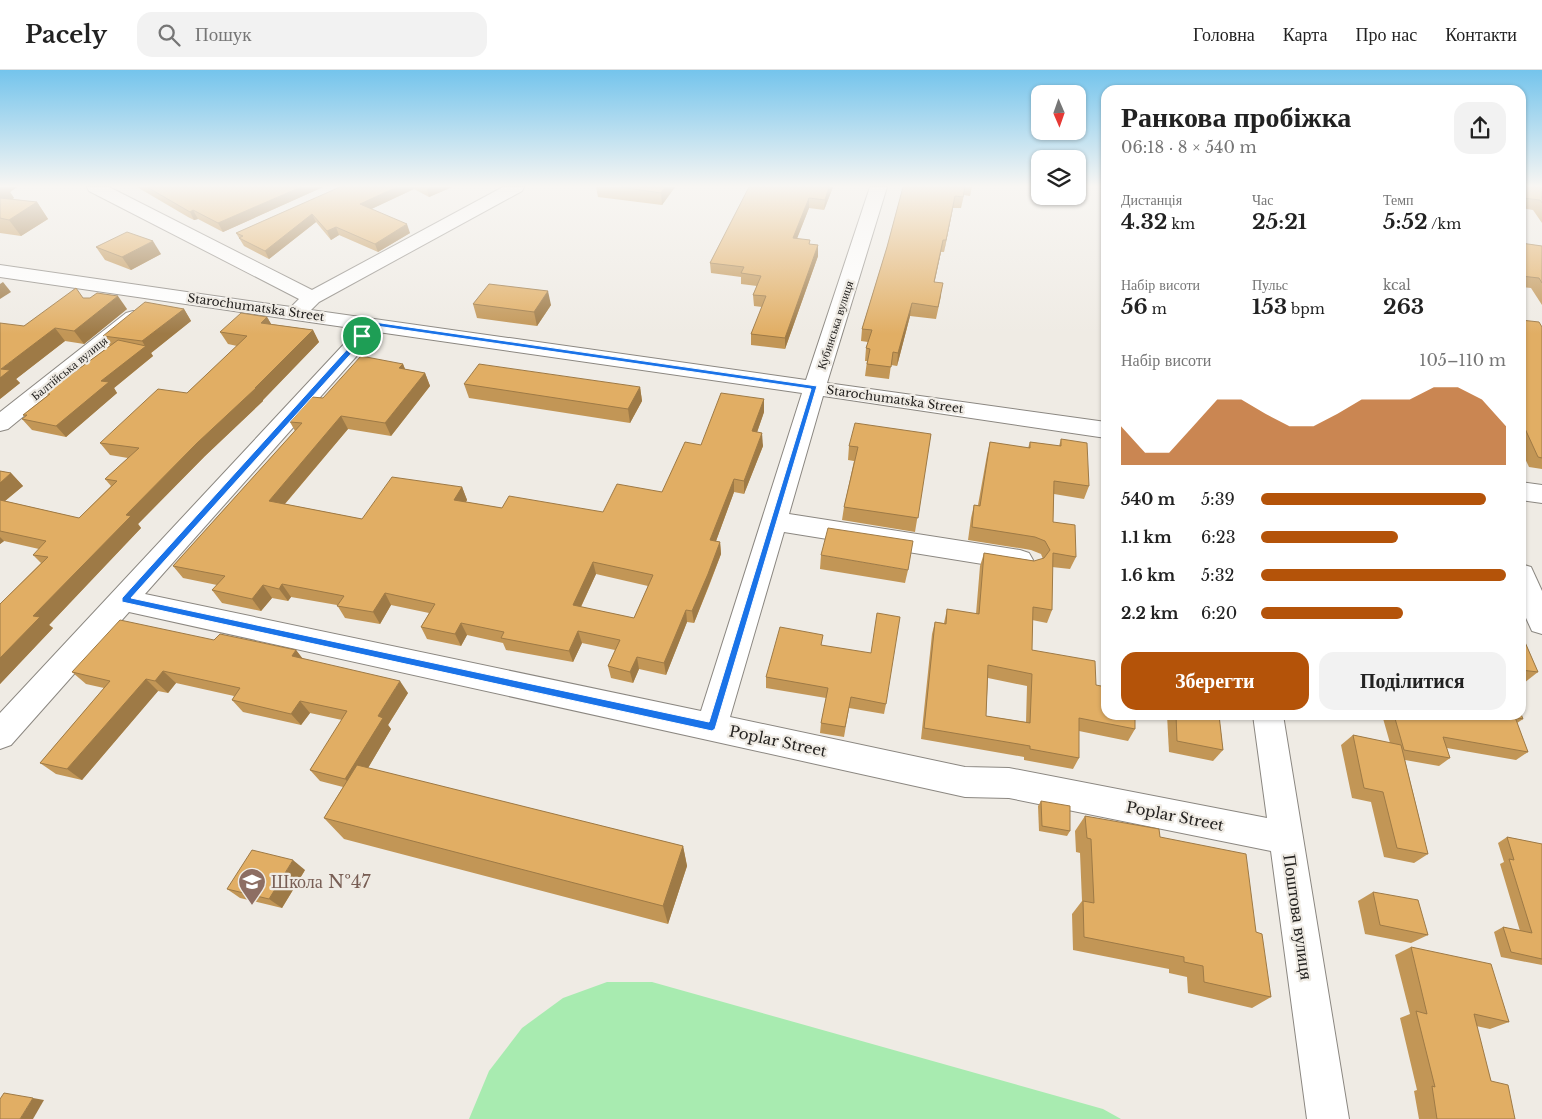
<!DOCTYPE html>
<html lang="uk">
<head>
<meta charset="utf-8">
<style>
	body { margin:0; font-family:"Libre Baskerville",serif; background:#f2f2f2; color:#222; height:100vh; display:flex; flex-direction:column; font-size:19px; white-space:nowrap }
	* { box-sizing:border-box; margin:0 }
	p { font-size:16px; color:#767676 }
	.icon { flex:none; width:28px; height:28px; fill:none; stroke:currentColor; stroke-width:2; stroke-linecap:round; stroke-linejoin:round }
	.map { position:relative; flex:1; overflow:hidden }
	.side { position:absolute; left:1101px; top:15px; width:425px; height:635px; display:flex; flex-direction:column; background:#fff; border-radius:15px; box-shadow:0 1px 4px #0004 }
	.side>* { flex:none }
	.needle { width:32px; rotate:178deg }
	.tools { position:absolute; left:1031px; top:15px; display:grid; gap:10px }
	.tools a { display:grid; place-items:center; width:55px; height:55px; border-radius:10px; background:#fff; box-shadow:0 1px 4px #0004; font-size:25px }
	.pin { position:absolute; display:grid; place-items:center; width:42px; height:42px; color:#fff; margin:-21px; border:2px solid #fff; border-radius:50%; box-shadow:0 1px 5px #0007 }
	.round { display:grid; place-items:center; flex:none; width:52px; height:52px; border-radius:15px; background:#f2f2f2 }
	.head { display:flex; align-items:center; justify-content:space-between; height:85px; padding:0 20px }
	h1 { font-size:28px; font-weight:800; line-height:38px }
	.figures { display:grid; grid-template-columns:repeat(3,1fr); gap:8px; height:85px; padding:5px 20px }
	.figures div { display:grid; align-content:center }
	.figures b { font-size:21px; font-weight:800 }
	.figures small { font-size:14px; font-weight:400 }
	.figures p { font-size:14px }
	.chart { height:140px; padding:10px 20px }
	.chart p { display:flex; justify-content:space-between }
	.chart svg { width:100%; height:90px; margin-top:5px; fill:#b45309; opacity:.7 }
	.action { display:flex; gap:10px; margin-top:auto; padding:10px 20px }
	.action a { flex:1; height:58px; border-radius:15px; background:#b45309; color:#fff; font-size:20px; font-weight:800; line-height:58px; text-align:center }
	.action a+a { background:#f2f2f2; color:#222 }
	ul { padding:0 20px; list-style:none; font-size:16px }
	li { display:grid; grid-template-columns:80px 60px 1fr; align-items:center; height:38px }
	li i { height:12px; border-radius:6px; background:#b45309 }
	header { display:flex; align-items:center; gap:30px; box-sizing:border-box; height:70px; padding:0 25px; background:#fff; border-bottom:1px solid #e0e0e0 }
	header strong { font-size:24px }
	nav { display:flex; gap:28px; margin-inline-start:auto; font-size:18px }
	.search { width:350px; height:45px; background:#f2f2f2; display:flex; align-items:center; gap:12px; box-sizing:border-box; padding:0 18px; border-radius:15px; color:#767676; font-size:19px }
	.map>svg:first-child { display:block }
	.green { fill:#a8ebb0 }
	.lines { fill:none; stroke-linecap:round; stroke-linejoin:round }
	.minor-casing { stroke:#8b8781; stroke-width:2 }
	.minor { fill:#fff; fill-rule:evenodd }
	.wall { fill:#c29656; fill-rule:evenodd }
	.shaded-wall { fill:#9e7a46 }
	.building { fill:#e1ae64; stroke:#9e7a46; fill-rule:evenodd }
	.route { fill:#1a73e8; stroke:#fff; fill-rule:evenodd }
	.labels { text-anchor:middle; dominant-baseline:central; stroke-width:4.5; stroke-linejoin:round; paint-order:stroke }
	.far-street-label { font-size:12px; fill:#242220; stroke:#efebe4 }
	.street-label { font-size:15px; fill:#242220; stroke:#efebe4 }
	.near-education-label { font-size:18px; fill:#785e54; stroke:#efebe4; text-anchor:start }
	.near-street-label { font-size:18px; fill:#242220; stroke:#efebe4 }
</style>
</head>
<body>
<header>
<strong>Pacely</strong>
<div class="search"><svg class="icon" aria-label="search" viewBox="0 0 24 24"><circle cx="10" cy="10" r="6"/><path d="M15 15l6 6"/></svg>Пошук</div>
<nav><a>Головна</a><a>Карта</a><a>Про нас</a><a>Контакти</a></nav>
</header>
<div class="map">
<svg width="1542" height="1049" viewBox="0 0 1542 1049">
	<rect width="100%" height="100%" fill="#efebe4"/>
	<path class="green" d="M 607,912 L 652,912 L 1103,1039 L 1121,1049 L 469,1049 L 489,1001 L 522,958 L 563,928 Z"/>
	<g class="lines">
		<defs>
			<g id="minor">
				<path d="M 87,117 L 109,117 L 312,220 L 503,117 L 524,117 L 522,121 L 319,232 L 311,240 L 806,310 L 870,117 L 887,117 L 827,313 L 1106,352 L 1106,368 L 823,326 L 789,444 L 1020,480 L 1029,483 L 1033,490 L 1029,497 L 1020,500 L 784,462 L 730,647 L 965,697 L 1009,698 L 1267,748 L 1253,645 L 1283,645 L 1349,1049 L 1307,1049 L 1271,781 L 1009,728 L 965,727 L 129,542 L 11,675 L 0,679 L 0,643 L 358,259 L 0,207 L 0,195 L 291,237 L 299,229 L 89,121 ZM 378,262 L 802,323 L 701,641 L 145,524 Z"/>
				<path d="M 133,241 L 140,243 L 143,247 L 140,251 L 8,359 L 0,361 L 0,342 L 126,243 Z"/>
				<path d="M 1521,412 L 1542,415 L 1542,433 L 1521,430 Z"/>
				<path d="M 1521,494 L 1531,497 L 1542,521 L 1542,564 L 1532,561 L 1521,537 Z"/>
			</g>
		</defs>
		<use href="#minor" class="minor-casing"/>
		<use href="#minor" class="minor"/>
	</g>
	<g class="wall">
		<path d="M 0,117 L 17,117 L 10,122 L 14,128 L 12,129 L 37,132 L 48,149 L 21,166 L 0,163 Z"/>
		<path d="M 137,117 L 323,117 L 223,162 L 198,149 L 194,150 L 188,147 Z"/>
		<path d="M 340,117 L 452,117 L 429,127 L 414,119 L 371,139 L 410,163 L 378,182 L 339,165 L 331,170 L 316,152 L 269,189 L 244,176 L 236,163 Z"/>
		<path d="M 596,117 L 675,117 L 662,135 L 598,127 Z"/>
		<path d="M 749,117 L 833,117 L 824,140 L 809,138 L 797,168 L 810,174 L 818,186 L 785,279 L 751,275 L 751,264 L 762,237 L 754,236 L 753,225 L 757,216 L 741,214 L 741,207 L 711,203 L 710,193 Z"/>
		<path d="M 903,117 L 972,117 L 970,126 L 964,125 L 961,138 L 953,138 L 944,182 L 941,182 L 934,212 L 941,226 L 936,249 L 910,246 L 897,296 L 891,295 L 889,309 L 865,306 L 867,291 L 865,291 L 866,278 L 868,272 L 861,271 L 862,259 L 887,177 Z"/>
		<path d="M 1521,117 L 1542,117 L 1542,153 L 1533,140 L 1521,138 Z"/>
		<path d="M 1521,173 L 1542,176 L 1542,235 L 1531,218 L 1521,217 Z"/>
		<path d="M 96,177 L 161,184 L 131,200 L 105,190 Z"/>
		<path d="M 83,228 L 127,239 L 84,274 L 65,271 L 16,309 L 20,313 L 0,329 L 24,256 Z"/>
		<path d="M 473,234 L 551,235 L 537,256 L 477,248 Z"/>
		<path d="M 184,239 L 191,251 L 151,283 L 153,286 L 114,318 L 117,323 L 66,367 L 32,360 L 22,349 L 25,347 L 23,345 L 48,325 L 46,323 L 110,276 L 103,266 Z"/>
		<path d="M 267,247 L 271,254 L 313,260 L 319,272 L 263,330 L 263,331 L 205,386 L 138,454 L 141,458 L 49,555 L 53,558 L 0,614 L 0,534 L 41,493 L 33,485 L 39,479 L 4,471 L 0,474 L 0,401 L 11,403 L 23,416 L 5,431 L 79,448 L 111,416 L 105,409 L 128,388 L 110,385 L 100,373 L 187,323 L 237,276 L 228,274 L 220,262 Z"/>
		<path d="M 1521,250 L 1542,257 L 1542,399 L 1529,397 L 1521,380 Z"/>
		<path d="M 403,294 L 405,299 L 425,303 L 430,316 L 391,366 L 348,359 L 285,434 L 362,449 L 462,417 L 467,430 L 466,432 L 502,438 L 603,442 L 662,422 L 701,375 L 764,329 L 764,342 L 757,362 L 763,376 L 744,424 L 734,422 L 716,471 L 720,472 L 721,484 L 709,516 L 694,553 L 687,552 L 666,605 L 639,599 L 633,613 L 611,608 L 608,596 L 615,580 L 582,573 L 573,592 L 506,580 L 503,573 L 467,565 L 461,576 L 427,569 L 421,557 L 429,543 L 391,535 L 380,554 L 345,548 L 337,535 L 291,527 L 288,531 L 272,528 L 261,541 L 222,533 L 212,520 L 217,515 L 183,508 L 173,496 L 295,361 L 290,352 L 323,328 ZM 596,504 L 648,516 L 634,548 L 581,537 Z"/>
		<path d="M 464,314 L 640,317 L 642,331 L 630,353 L 469,328 Z"/>
		<path d="M 931,364 L 915,462 L 842,450 L 844,437 L 854,391 L 848,390 L 849,376 Z"/>
		<path d="M 1061,369 L 1089,416 L 1084,429 L 1054,424 L 1053,452 L 1076,487 L 1070,499 L 1052,497 L 1052,540 L 1047,553 L 1032,550 L 1032,580 L 1096,615 L 1135,659 L 1128,671 L 1079,661 L 1079,688 L 1073,699 L 1024,690 L 1024,687 L 921,669 L 932,564 L 935,552 L 944,553 L 947,539 L 976,544 L 980,496 L 984,483 L 1034,491 L 1043,489 L 1041,484 L 1031,480 L 968,470 L 971,448 L 974,435 L 978,435 L 987,385 L 990,372 L 1028,378 L 1030,372 L 1059,376 ZM 988,608 L 1027,616 L 1026,652 L 986,646 Z"/>
		<path d="M 821,485 L 908,500 L 905,513 L 820,499 Z"/>
		<path d="M 1521,563 L 1538,602 L 1524,613 L 1521,613 Z"/>
		<path d="M 214,570 L 296,580 L 303,589 L 408,623 L 388,655 L 391,659 L 368,698 L 683,776 L 687,796 L 668,854 L 344,769 L 324,748 L 343,717 L 320,711 L 310,700 L 342,650 L 310,643 L 301,655 L 243,642 L 232,630 L 234,626 L 176,613 L 168,623 L 158,621 L 82,710 L 56,704 L 40,693 L 104,618 L 86,614 L 72,602 Z"/>
		<path d="M 822,575 L 886,634 L 884,644 L 849,638 L 844,667 L 820,663 L 821,653 L 826,628 L 766,618 L 766,607 Z"/>
		<path d="M 1167,645 L 1219,645 L 1223,680 L 1213,691 L 1169,682 Z"/>
		<path d="M 1382,645 L 1521,645 L 1523,649 L 1517,653 L 1528,682 L 1516,690 L 1447,678 L 1450,688 L 1439,696 L 1405,690 L 1428,784 L 1414,793 L 1384,787 L 1371,732 L 1352,728 L 1341,675 L 1353,665 L 1390,673 Z"/>
		<path d="M 1041,731 L 1070,761 L 1067,766 L 1039,761 L 1038,736 Z"/>
		<path d="M 1085,746 L 1160,767 L 1256,862 L 1271,927 L 1252,938 L 1188,923 L 1187,907 L 1169,903 L 1169,899 L 1073,880 L 1072,844 L 1082,831 L 1080,783 L 1076,782 L 1075,761 Z"/>
		<path d="M 1507,767 L 1542,774 L 1542,895 L 1501,887 L 1494,862 L 1503,857 L 1520,861 L 1500,794 L 1504,792 L 1498,773 Z"/>
		<path d="M 305,800 L 282,838 L 240,828 L 227,819 Z"/>
		<path d="M 1373,822 L 1428,865 L 1411,873 L 1365,864 L 1358,831 Z"/>
		<path d="M 1411,877 L 1509,952 L 1490,959 L 1476,956 L 1491,1011 L 1515,1049 L 1419,1049 L 1414,1021 L 1417,1020 L 1400,948 L 1410,944 L 1395,885 Z"/>
	</g>
	<g class="shaded-wall">
		<path d="M 0,117 L 17,117 L 10,122 L 14,128 L 0,137 Z"/>
		<path d="M 301,117 L 323,117 L 223,162 L 218,153 Z"/>
		<path d="M 397,117 L 413,117 L 414,119 L 363,143 L 360,134 Z"/>
		<path d="M 430,117 L 452,117 L 429,127 L 427,119 Z"/>
		<path d="M 665,117 L 675,117 L 662,135 L 661,123 Z"/>
		<path d="M 829,117 L 833,117 L 824,140 L 825,130 Z"/>
		<path d="M 955,126 L 953,138 L 944,182 L 946,170 Z"/>
		<path d="M 809,128 L 809,138 L 793,179 L 793,168 Z"/>
		<path d="M 37,132 L 48,149 L 21,166 L 9,150 Z"/>
		<path d="M 193,140 L 198,149 L 194,150 L 190,142 Z"/>
		<path d="M 312,144 L 316,152 L 269,189 L 265,181 Z"/>
		<path d="M 407,154 L 410,163 L 378,182 L 375,174 Z"/>
		<path d="M 336,157 L 339,165 L 331,170 L 327,161 Z"/>
		<path d="M 943,170 L 941,182 L 932,224 L 934,212 Z"/>
		<path d="M 153,171 L 161,184 L 131,200 L 122,187 Z"/>
		<path d="M 818,175 L 818,186 L 785,279 L 785,268 Z"/>
		<path d="M 3,212 L 11,222 L 0,229 L 0,214 Z"/>
		<path d="M 548,221 L 551,235 L 537,256 L 534,242 Z"/>
		<path d="M 118,226 L 127,239 L 84,274 L 74,261 Z"/>
		<path d="M 912,233 L 910,246 L 897,296 L 898,283 Z"/>
		<path d="M 184,239 L 191,251 L 151,283 L 153,286 L 114,318 L 117,323 L 66,367 L 56,356 L 101,311 L 145,276 L 142,271 Z"/>
		<path d="M 267,247 L 274,259 L 261,253 Z"/>
		<path d="M 55,258 L 65,271 L 16,309 L 20,313 L 0,329 L 0,308 L 1,299 Z"/>
		<path d="M 313,260 L 319,272 L 263,330 L 263,331 L 205,386 L 138,454 L 141,458 L 49,555 L 53,558 L 0,614 L 0,588 L 33,546 L 126,445 L 197,373 L 255,318 Z"/>
		<path d="M 403,294 L 408,307 L 399,298 Z"/>
		<path d="M 425,303 L 430,316 L 391,366 L 385,353 Z"/>
		<path d="M 640,317 L 642,331 L 630,353 L 628,339 Z"/>
		<path d="M 764,329 L 764,342 L 753,374 L 752,361 Z"/>
		<path d="M 341,346 L 348,359 L 277,443 L 269,431 Z"/>
		<path d="M 762,363 L 763,376 L 744,424 L 744,411 Z"/>
		<path d="M 11,403 L 23,416 L 0,435 L 0,413 Z"/>
		<path d="M 734,409 L 734,422 L 712,482 L 710,470 Z"/>
		<path d="M 462,417 L 467,430 L 459,442 L 454,430 Z"/>
		<path d="M 0,467 L 4,471 L 0,474 Z"/>
		<path d="M 720,472 L 721,484 L 694,553 L 692,541 Z"/>
		<path d="M 593,492 L 596,504 L 576,547 L 573,535 Z"/>
		<path d="M 282,514 L 291,527 L 288,531 L 279,519 Z"/>
		<path d="M 263,515 L 272,528 L 261,541 L 252,529 Z"/>
		<path d="M 385,523 L 391,535 L 380,554 L 373,542 Z"/>
		<path d="M 686,540 L 687,552 L 666,605 L 664,593 Z"/>
		<path d="M 461,553 L 467,565 L 461,576 L 455,564 Z"/>
		<path d="M 578,561 L 582,573 L 573,592 L 569,581 Z"/>
		<path d="M 296,580 L 305,592 L 292,586 Z"/>
		<path d="M 637,587 L 639,599 L 633,613 L 630,602 Z"/>
		<path d="M 163,601 L 176,613 L 168,623 L 155,611 Z"/>
		<path d="M 146,609 L 158,621 L 82,710 L 67,699 Z"/>
		<path d="M 400,611 L 408,623 L 388,655 L 391,659 L 355,720 L 345,709 L 378,646 Z"/>
		<path d="M 300,631 L 310,643 L 301,655 L 291,644 Z"/>
		<path d="M 683,776 L 687,796 L 668,854 L 663,836 Z"/>
		<path d="M 293,790 L 305,800 L 282,838 L 269,829 Z"/>
		<path d="M 33,1028 L 44,1030 L 33,1049 L 20,1049 Z"/>
	</g>
	<g class="building">
		<path d="M 147,117 L 301,117 L 218,153 L 193,140 L 190,142 Z"/>
		<path d="M 340,117 L 397,117 L 360,134 L 407,154 L 375,174 L 336,157 L 327,161 L 312,144 L 265,181 L 239,168 L 243,166 L 236,163 Z"/>
		<path d="M 621,117 L 665,117 L 661,123 Z"/>
		<path d="M 749,117 L 829,117 L 825,130 L 809,128 L 793,168 L 810,170 L 809,174 L 818,175 L 785,268 L 751,264 L 766,226 L 753,225 L 761,206 L 741,203 L 744,197 L 710,193 Z"/>
		<path d="M 903,117 L 965,117 L 963,127 L 955,126 L 946,170 L 943,170 L 934,212 L 943,213 L 938,237 L 912,233 L 898,283 L 893,282 L 891,297 L 867,294 L 870,279 L 866,278 L 872,260 L 862,259 L 887,177 Z"/>
		<path d="M 1521,117 L 1542,117 L 1542,133 L 1540,130 L 1523,128 L 1521,126 Z"/>
		<path d="M 0,128 L 37,132 L 9,150 L 0,148 Z"/>
		<path d="M 127,162 L 153,171 L 122,187 L 96,177 Z"/>
		<path d="M 1521,173 L 1542,176 L 1542,213 L 1539,208 L 1521,206 Z"/>
		<path d="M 489,214 L 548,221 L 534,242 L 473,234 Z"/>
		<path d="M 76,218 L 83,228 L 90,228 L 97,223 L 118,226 L 74,261 L 55,258 L 1,299 L 10,300 L 0,308 L 0,253 L 24,256 Z"/>
		<path d="M 145,232 L 184,239 L 142,271 L 103,266 Z"/>
		<path d="M 241,243 L 267,247 L 261,253 L 313,260 L 255,318 L 256,318 L 197,373 L 126,445 L 131,446 L 33,546 L 40,547 L 0,588 L 0,534 L 48,487 L 33,485 L 46,471 L 0,461 L 0,430 L 79,448 L 117,411 L 105,409 L 139,378 L 100,373 L 158,319 L 187,323 L 247,266 L 220,262 Z"/>
		<path d="M 1521,250 L 1539,252 L 1542,257 L 1542,388 L 1538,387 L 1521,350 Z"/>
		<path d="M 118,270 L 146,276 L 101,311 L 109,312 L 56,356 L 22,349 L 27,345 L 23,345 L 50,324 L 46,323 Z"/>
		<path d="M 361,286 L 403,294 L 399,298 L 425,303 L 385,353 L 341,346 L 269,431 L 362,449 L 392,407 L 462,417 L 454,430 L 502,438 L 509,426 L 603,442 L 617,414 L 662,422 L 685,372 L 701,375 L 721,323 L 764,329 L 752,361 L 762,363 L 744,411 L 734,409 L 710,470 L 720,472 L 708,504 L 692,541 L 686,540 L 664,593 L 637,587 L 630,602 L 608,596 L 620,570 L 578,561 L 569,581 L 501,568 L 504,562 L 461,553 L 455,564 L 421,557 L 435,534 L 385,523 L 373,542 L 337,536 L 344,526 L 282,514 L 279,519 L 263,515 L 252,529 L 212,520 L 225,506 L 173,496 L 302,353 L 290,352 L 312,327 L 323,328 ZM 593,492 L 653,505 L 634,548 L 573,535 Z"/>
		<path d="M 479,294 L 640,317 L 628,339 L 464,314 Z"/>
		<path d="M 855,353 L 931,364 L 918,448 L 844,437 L 858,377 L 849,376 Z"/>
		<path d="M 1061,369 L 1087,373 L 1089,416 L 1054,411 L 1053,452 L 1075,455 L 1076,487 L 1053,483 L 1052,540 L 1033,537 L 1032,580 L 1095,591 L 1096,615 L 1106,617 L 1106,645 L 1135,645 L 1135,659 L 1079,648 L 1079,688 L 1030,679 L 1030,676 L 924,658 L 935,552 L 946,554 L 947,539 L 979,544 L 984,483 L 1034,491 L 1044,488 L 1050,480 L 1045,471 L 1035,467 L 972,457 L 974,435 L 980,436 L 990,372 L 1030,378 L 1030,372 L 1061,376 ZM 988,595 L 1032,604 L 1030,653 L 986,646 Z"/>
		<path d="M 0,401 L 11,403 L 0,413 Z"/>
		<path d="M 828,458 L 913,471 L 908,500 L 821,485 Z"/>
		<path d="M 877,543 L 900,547 L 886,634 L 851,627 L 845,657 L 821,653 L 828,618 L 766,607 L 780,557 L 823,565 L 821,575 L 871,583 Z"/>
		<path d="M 120,550 L 214,570 L 220,564 L 296,580 L 292,586 L 400,611 L 378,646 L 383,648 L 345,709 L 310,700 L 347,641 L 300,631 L 291,644 L 232,630 L 240,618 L 163,601 L 155,611 L 146,609 L 67,699 L 40,693 L 110,611 L 72,602 Z"/>
		<path d="M 1521,563 L 1538,602 L 1521,600 Z"/>
		<path d="M 1521,644 L 1523,649 L 1515,647 L 1528,682 L 1443,667 L 1450,688 L 1404,680 L 1394,645 L 1521,645 Z"/>
		<path d="M 1176,645 L 1219,645 L 1223,680 L 1177,671 Z"/>
		<path d="M 1353,665 L 1401,675 L 1428,784 L 1397,778 L 1383,722 L 1364,718 Z"/>
		<path d="M 357,695 L 683,776 L 663,836 L 324,748 Z"/>
		<path d="M 1041,731 L 1070,736 L 1070,761 L 1042,756 Z"/>
		<path d="M 1085,746 L 1159,759 L 1160,767 L 1246,784 L 1256,862 L 1262,864 L 1271,927 L 1204,912 L 1203,896 L 1184,892 L 1184,887 L 1084,867 L 1083,831 L 1094,833 L 1091,769 L 1087,768 Z"/>
		<path d="M 1507,767 L 1542,774 L 1542,889 L 1511,882 L 1503,857 L 1532,863 L 1509,789 L 1514,790 Z"/>
		<path d="M 252,780 L 293,790 L 269,829 L 227,819 Z"/>
		<path d="M 1373,822 L 1418,830 L 1428,865 L 1380,855 Z"/>
		<path d="M 1411,877 L 1491,894 L 1509,952 L 1474,944 L 1491,1011 L 1508,1015 L 1515,1049 L 1437,1049 L 1432,1016 L 1435,1017 L 1416,941 L 1427,944 Z"/>
		<path d="M 4,1023 L 33,1028 L 20,1049 L 0,1049 L 0,1029 Z"/>
	</g>
	<linearGradient id="sky" x2="0" y2="1"><stop stop-color="#74c4ec"/><stop offset="0.44" stop-color="#f8f6f3"/><stop offset="1" stop-color="#f8f6f3" stop-opacity="0"/></linearGradient>
	<rect width="1542" height="264" fill="url(#sky)"/>
	<path class="route" d="M 374,252 L 817,316 L 715,659 L 712,661 L 122,532 L 122,528 L 360,265 ZM 376,256 L 811,319 L 709,652 L 131,528 Z"/>
	<defs>
		<symbol id="school-pin" viewBox="-11 -11 22 30"><path d="M0 17L-7.5 6A9.5 9.5 0 1 1 7.5 6Z" fill="#8d6e63" stroke="#efebe4"/><path d="M0-5L7-2L0 1L-7-2ZM-4 1L0 2.5L4 1V4Q0 6-4 4Z" fill="#fff"/></symbol>
	</defs>
	<g fill-rule="evenodd">
		<use href="#school-pin" x="236" y="796" width="32" height="43"/>
	</g>
	<g class="labels">
		<g class="far-street-label">
			<text transform="translate(256 237) rotate(8)">Starochumatska Street</text>
			<text transform="translate(835 255) rotate(-72)">Кубинська вулиця</text>
			<text transform="translate(69 298) rotate(-39)">Балтійська вулиця</text>
			<text transform="translate(895 329) rotate(8)">Starochumatska Street</text>
		</g>
		<g class="street-label">
			<text transform="translate(778 671) rotate(12)">Poplar Street</text>
			<text transform="translate(1175 746) rotate(11)">Poplar Street</text>
		</g>
		<g class="near-education-label">
			<text x="271" y="812">Школа №47</text>
		</g>
		<g class="near-street-label">
			<text transform="translate(1298 847) rotate(82)">Поштова вулиця</text>
		</g>
	</g>
</svg>
<div class="tools">
<a><svg class="needle" viewBox="-14 -14 28 28"><path d="M0-13l5 13h-10z" fill="#e53935"/><path d="M0 13l5-13h-10z" fill="#767676"/></svg></a>
<a><svg class="icon" aria-label="layers" viewBox="0 0 24 24"><path d="M12 4l9 5-9 5-9-5zM3 14l9 5 9-5"/></svg></a>
</div>
<div class="pin" style="left:362px;top:266px;background:#1e9e55"><svg class="icon" aria-label="arrive" viewBox="0 0 24 24"><path d="M6 21V4h12l-3 4 3 4H6"/></svg></div>
<section class="side">
<div class="head"><div><h1>Ранкова пробіжка</h1><p>06:18 · 8 × 540 m</p></div><a class="round"><svg class="icon" aria-label="share" viewBox="0 0 24 24"><path d="M12 15V3M7 8l5-5 5 5M5 13v7h14v-7"/></svg></a></div>
<div class="figures">
<div><p>Дистанція</p><b>4.32<small> km</small></b></div>
<div><p>Час</p><b>25:21</b></div>
<div><p>Темп</p><b>5:52<small> /km</small></b></div>
</div>
<div class="figures">
<div><p>Набір висоти</p><b>56<small> m</small></b></div>
<div><p>Пульс</p><b>153<small> bpm</small></b></div>
<div><p>kcal</p><b>263</b></div>
</div>
<div class="chart"><p><span>Набір висоти</span>105–110 m</p>
<svg viewBox="0 0 160 44" preserveAspectRatio="none"><path d="M0 44V25L10 38L20 38L30 25L40 12L50 12L60 19L70 25L80 25L90 19L100 12L110 12L120 12L130 6L140 6L150 12L160 25V44z"/></svg>
</div>
<ul>
<li><b>540 m</b>5:39<i style="width:92%"></i></li>
<li><b>1.1 km</b>6:23<i style="width:56%"></i></li>
<li><b>1.6 km</b>5:32<i style="width:100%"></i></li>
<li><b>2.2 km</b>6:20<i style="width:58%"></i></li>
</ul>
<div class="action"><a>Зберегти</a><a>Поділитися</a></div>
</section>
</div>
</body>
</html>
